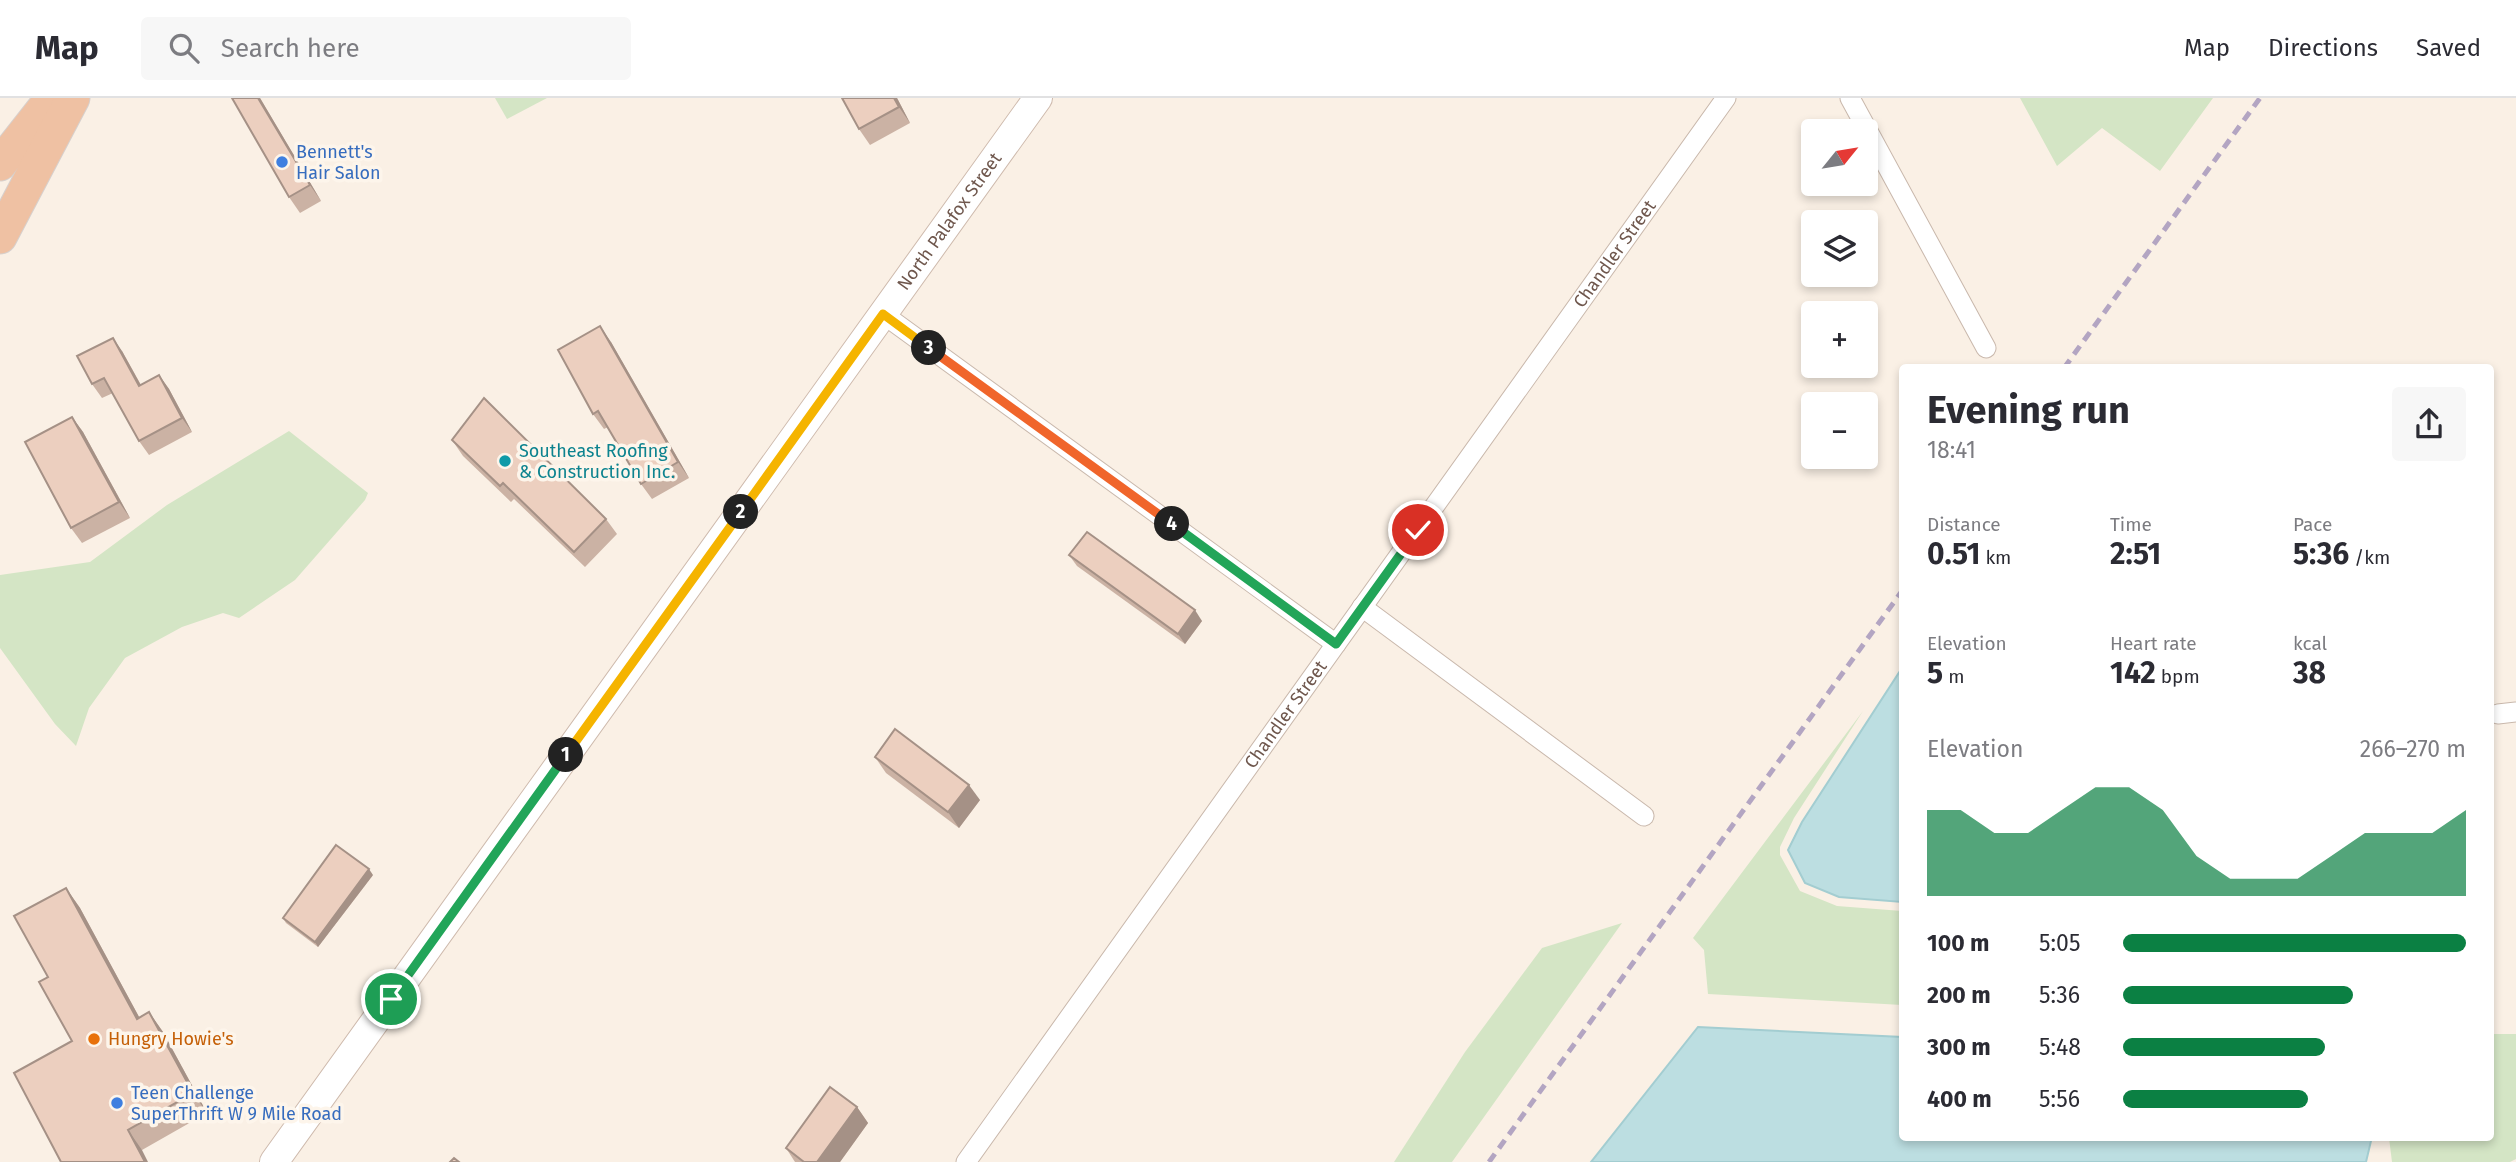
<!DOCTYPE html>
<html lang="en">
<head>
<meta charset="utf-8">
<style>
	body { margin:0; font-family:"Fira Sans",sans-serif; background:#f7f7f7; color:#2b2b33; height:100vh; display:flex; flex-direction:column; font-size:26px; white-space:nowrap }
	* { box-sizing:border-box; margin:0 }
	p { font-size:23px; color:#7c7c81 }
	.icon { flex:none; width:38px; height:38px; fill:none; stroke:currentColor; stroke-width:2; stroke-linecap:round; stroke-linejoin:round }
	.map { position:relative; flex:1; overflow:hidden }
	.drawer { position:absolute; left:1899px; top:266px; width:595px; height:777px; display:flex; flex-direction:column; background:#fff; border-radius:7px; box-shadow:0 4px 10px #0003 }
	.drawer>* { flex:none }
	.needle { width:46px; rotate:60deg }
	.controls { position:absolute; left:1801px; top:21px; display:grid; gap:14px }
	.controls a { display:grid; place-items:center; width:77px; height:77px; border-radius:7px; background:#fff; box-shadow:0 4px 10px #0003; font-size:35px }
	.pin { position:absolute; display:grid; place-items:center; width:60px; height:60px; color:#fff; margin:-30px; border:4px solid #fff; border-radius:50%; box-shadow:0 2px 7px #0007 }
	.km { position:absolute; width:35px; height:35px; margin:-18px; border-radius:50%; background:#222; color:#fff; font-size:19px; line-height:35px; text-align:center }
	.round { display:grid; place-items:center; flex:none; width:74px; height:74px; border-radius:7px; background:#f7f7f7 }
	.headline { display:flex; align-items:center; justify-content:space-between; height:119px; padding:0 28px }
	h1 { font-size:38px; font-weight:700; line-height:52px }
	.metrics { display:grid; grid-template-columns:repeat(3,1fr); gap:10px; height:119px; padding:7px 28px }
	.metrics div { display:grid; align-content:center }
	.metrics b { font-size:30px; font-weight:700 }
	.metrics small { font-size:19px; font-weight:400 }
	.metrics p { font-size:19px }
	.chart { height:196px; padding:14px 28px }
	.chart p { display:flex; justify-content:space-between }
	.chart svg { width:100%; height:126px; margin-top:7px; fill:#0b8043; opacity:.7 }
	ul { padding:0 28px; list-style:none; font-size:23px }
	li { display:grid; grid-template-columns:112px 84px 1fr; align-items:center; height:52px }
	li i { height:18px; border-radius:9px; background:#0b8043 }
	header { display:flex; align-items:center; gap:42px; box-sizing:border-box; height:98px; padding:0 35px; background:#fff; border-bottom:2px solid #e1e1e2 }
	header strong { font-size:33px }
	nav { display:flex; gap:38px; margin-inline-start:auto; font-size:24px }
	.search { width:490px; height:63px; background:#f7f7f7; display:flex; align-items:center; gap:18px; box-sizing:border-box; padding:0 24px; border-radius:7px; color:#7c7c81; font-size:26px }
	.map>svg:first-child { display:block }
	.green { fill:#d4e5c5 }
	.water { fill:#bcdee1; stroke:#a3cdd1; stroke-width:2 }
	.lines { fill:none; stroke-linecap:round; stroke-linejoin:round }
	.minor-casing { stroke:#c9b8ac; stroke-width:21 }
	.secondary-casing { stroke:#cebaad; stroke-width:30 }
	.trunk-casing { stroke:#d7d0cd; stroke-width:35 }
	.minor { stroke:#fff; stroke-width:19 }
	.secondary { stroke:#fff; stroke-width:28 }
	.trunk { stroke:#efc1a3; stroke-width:33 }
	.rail { stroke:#b3a5c2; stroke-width:5; stroke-dasharray:10 7; stroke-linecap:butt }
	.wall { fill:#cbb2a4 }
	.shaded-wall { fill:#a59186 }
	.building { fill:#eccfbf; stroke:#a59186; stroke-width:2 }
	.split-1-casing { stroke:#fff; stroke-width:14 }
	.split-2-casing { stroke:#fff; stroke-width:14 }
	.split-3-casing { stroke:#fff; stroke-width:14 }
	.split-4-casing { stroke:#fff; stroke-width:14 }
	.split-5-casing { stroke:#fff; stroke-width:14 }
	.split-1 { stroke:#22a559; stroke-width:9 }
	.split-2 { stroke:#f5b400; stroke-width:9 }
	.split-3 { stroke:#f5b400; stroke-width:9 }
	.split-4 { stroke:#f0652b; stroke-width:9 }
	.split-5 { stroke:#22a559; stroke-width:9 }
	.shop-dot { fill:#3f7fe0; stroke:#fdf5eb; stroke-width:2.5 }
	.culture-dot { fill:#0f9aa8; stroke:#fdf5eb; stroke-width:2.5 }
	.food-dot { fill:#e8710a; stroke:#fdf5eb; stroke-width:2.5 }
	.labels { text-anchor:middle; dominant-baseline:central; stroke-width:7; stroke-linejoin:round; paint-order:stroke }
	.shop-label { font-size:18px; fill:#366cbe; stroke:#fdf5eb; text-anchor:start }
	.street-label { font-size:18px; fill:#6f574d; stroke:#fdf5eb }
	.culture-label { font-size:18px; fill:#0d838f; stroke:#fdf5eb; text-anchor:start }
	.food-label { font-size:18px; fill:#c56008; stroke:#fdf5eb; text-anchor:start }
</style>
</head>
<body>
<header>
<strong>Map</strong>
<div class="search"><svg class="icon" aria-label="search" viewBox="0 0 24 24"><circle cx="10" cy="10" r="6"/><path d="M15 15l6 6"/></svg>Search here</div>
<nav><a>Map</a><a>Directions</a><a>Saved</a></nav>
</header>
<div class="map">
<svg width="2516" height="1064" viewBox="0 0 2516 1064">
	<rect width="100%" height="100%" fill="#faf0e5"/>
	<g class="green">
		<path d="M 495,0 L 547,0 L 507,21 Z"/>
		<path d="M 2020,0 L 2213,0 L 2160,73 L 2102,30 L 2057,68 Z"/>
		<path d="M 289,333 L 368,395 L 365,402 L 295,482 L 239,520 L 223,515 L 182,529 L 125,560 L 89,610 L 76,648 L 55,626 L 0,550 L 0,477 L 90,464 L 167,407 Z"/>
		<path d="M 1863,613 L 1794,720 L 1780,749 L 1780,757 L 1800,793 L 1837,808 L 1902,813 L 1902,907 L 1708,896 L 1704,852 L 1693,840 Z"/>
		<path d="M 1622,825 L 1452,1064 L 1394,1064 L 1465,954 L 1542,850 Z"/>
		<path d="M 2490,936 L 2516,936 L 2516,1061 L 2510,1064 L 2392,1064 L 2389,1040 L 2490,1040 Z"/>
	</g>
	<g class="water">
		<path d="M 1902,570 L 1902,804 L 1839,799 L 1805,785 L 1788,752 L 1802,724 Z"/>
		<path d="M 1698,929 L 1902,939 L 1902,1040 L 2371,1040 L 2371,1043 L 2366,1064 L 1591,1064 Z"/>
	</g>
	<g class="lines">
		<defs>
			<g id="minor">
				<path d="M 1850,0 L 1986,250"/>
				<path d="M 883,216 L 1336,546"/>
				<path d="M 1362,509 L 1644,718"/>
				<path d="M 2498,616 L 2516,614"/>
				<path id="s1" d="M 966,1064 L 1726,0"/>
			</g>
			<g id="secondary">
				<path id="s2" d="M 274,1064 L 1038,0"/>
			</g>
			<g id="trunk">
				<path d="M 0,66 L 52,0"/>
				<path d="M 0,139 L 73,0"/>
			</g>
		</defs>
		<use href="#minor" class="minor-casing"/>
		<use href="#secondary" class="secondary-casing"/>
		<use href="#trunk" class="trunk-casing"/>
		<use href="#minor" class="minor"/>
		<use href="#secondary" class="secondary"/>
		<use href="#trunk" class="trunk"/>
		<g class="rail">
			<path d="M 2064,270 L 2260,0"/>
			<path d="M 1489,1064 L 1902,493"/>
		</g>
	</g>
	<g class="wall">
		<path d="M 232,0 L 260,0 L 321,103 L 300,115 L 289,99 Z"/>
		<path d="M 897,0 L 910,25 L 870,47 L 859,31 Z"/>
		<path d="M 611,244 L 689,380 L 652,401 L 641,386 L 608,329 L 604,331 L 593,316 Z"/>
		<path d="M 122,253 L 141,287 L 159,277 L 169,291 L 192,334 L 149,357 L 139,343 L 113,295 L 102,300 L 92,286 Z"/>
		<path d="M 72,319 L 83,334 L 130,420 L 82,445 L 71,430 Z"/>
		<path d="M 452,342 L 606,421 L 617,436 L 585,469 L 514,401 L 511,404 L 463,358 Z"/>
		<path d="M 1069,457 L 1202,523 L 1185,546 L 1077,468 Z"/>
		<path d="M 875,659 L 980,702 L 959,730 L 886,675 Z"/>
		<path d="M 373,777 L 318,849 L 286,825 L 283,820 Z"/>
		<path d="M 66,790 L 80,810 L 139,919 L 149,914 L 163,934 L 207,1015 L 142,1052 L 14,975 L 72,943 L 48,879 Z"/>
		<path d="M 857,1009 L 868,1025 L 840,1064 L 795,1064 L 786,1050 Z"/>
	</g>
	<g class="shaded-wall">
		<path d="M 258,0 L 260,0 L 321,103 L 310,87 Z"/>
		<path d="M 894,0 L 897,0 L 910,25 L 899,9 Z"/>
		<path d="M 600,228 L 611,244 L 689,380 L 678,364 Z"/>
		<path d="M 113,240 L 122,253 L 149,302 L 139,288 Z"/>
		<path d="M 159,277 L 169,291 L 192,334 L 182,320 Z"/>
		<path d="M 72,319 L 83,334 L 130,420 L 119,404 Z"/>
		<path d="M 1195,512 L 1202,523 L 1185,546 L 1178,536 Z"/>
		<path d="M 969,687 L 980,702 L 959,730 L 948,714 Z"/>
		<path d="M 369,771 L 373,777 L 318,849 L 315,844 Z"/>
		<path d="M 66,790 L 80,810 L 151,941 L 137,921 Z"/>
		<path d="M 149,914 L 163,934 L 207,1015 L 193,995 Z"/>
		<path d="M 857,1009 L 868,1025 L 840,1064 L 817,1064 Z"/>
		<path d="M 128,1032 L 142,1052 L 148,1064 L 145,1064 Z"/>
	</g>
	<g class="building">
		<path d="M 232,0 L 258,0 L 310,87 L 289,99 Z"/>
		<path d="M 842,0 L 894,0 L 899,9 L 859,31 Z"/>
		<path d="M 600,228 L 678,364 L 641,386 L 598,313 L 593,316 L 558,252 Z"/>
		<path d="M 113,240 L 139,288 L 159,277 L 182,320 L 139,343 L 104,280 L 92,286 L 77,258 Z"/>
		<path d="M 484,300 L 606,421 L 574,454 L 503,385 L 500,388 L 452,342 Z"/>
		<path d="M 72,319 L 119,404 L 71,430 L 25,344 Z"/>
		<path d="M 1087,434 L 1195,512 L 1178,536 L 1069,457 Z"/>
		<path d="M 895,631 L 969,687 L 948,714 L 875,659 Z"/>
		<path d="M 336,747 L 369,771 L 315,844 L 283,820 Z"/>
		<path d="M 66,790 L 137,921 L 149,914 L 193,995 L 128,1032 L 145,1064 L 61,1064 L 14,975 L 72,943 L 39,884 L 48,879 L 14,818 Z"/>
		<path d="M 830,989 L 857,1009 L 817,1064 L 804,1064 L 786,1050 Z"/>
		<path d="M 454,1060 L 459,1064 L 450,1064 Z"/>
	</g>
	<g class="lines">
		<defs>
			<path id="split-1" d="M 391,901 L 566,657"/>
			<path id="split-2" d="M 566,657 L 741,414"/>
			<path id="split-3" d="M 741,414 L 883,216 L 929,250"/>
			<path id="split-4" d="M 929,250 L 1172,426"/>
			<path id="split-5" d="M 1172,426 L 1336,546 L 1418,432"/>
		</defs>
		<use href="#split-1" class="split-1-casing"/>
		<use href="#split-2" class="split-2-casing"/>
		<use href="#split-3" class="split-3-casing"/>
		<use href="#split-4" class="split-4-casing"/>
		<use href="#split-5" class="split-5-casing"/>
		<use href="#split-1" class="split-1"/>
		<use href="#split-2" class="split-2"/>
		<use href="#split-3" class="split-3"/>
		<use href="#split-4" class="split-4"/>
		<use href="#split-5" class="split-5"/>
	</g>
	<g class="shop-dot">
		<circle cx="282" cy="64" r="7"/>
		<circle cx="117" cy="1005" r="7"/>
	</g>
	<circle class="culture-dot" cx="505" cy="363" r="7"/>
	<circle class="food-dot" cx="94" cy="941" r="7"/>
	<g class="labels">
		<g class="shop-label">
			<text x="296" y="54">Bennett's<tspan x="296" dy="21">Hair Salon</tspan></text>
			<text x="131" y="995">Teen Challenge<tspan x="131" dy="21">SuperThrift W 9 Mile Road</tspan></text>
		</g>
		<g class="street-label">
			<text stroke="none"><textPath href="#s2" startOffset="1158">North Palafox Street</textPath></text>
			<text stroke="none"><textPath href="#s1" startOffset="1116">Chandler Street</textPath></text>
			<text stroke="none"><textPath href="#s1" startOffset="550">Chandler Street</textPath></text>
		</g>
		<g class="culture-label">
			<text x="519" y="353">Southeast Roofing<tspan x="519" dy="21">&amp; Construction Inc.</tspan></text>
		</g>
		<g class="food-label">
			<text x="108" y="941">Hungry Howie's</text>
		</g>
	</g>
</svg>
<div class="controls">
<a><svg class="needle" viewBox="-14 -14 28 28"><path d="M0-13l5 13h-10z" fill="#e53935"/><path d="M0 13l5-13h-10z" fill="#7c7c81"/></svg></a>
<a><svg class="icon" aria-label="layers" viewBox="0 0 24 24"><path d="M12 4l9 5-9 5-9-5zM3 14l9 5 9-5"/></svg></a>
<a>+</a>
<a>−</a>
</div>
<div class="pin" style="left:391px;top:901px;background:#1e9e55"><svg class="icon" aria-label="arrive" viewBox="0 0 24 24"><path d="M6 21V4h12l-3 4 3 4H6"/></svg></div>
<div class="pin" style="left:1418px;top:432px;background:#d93025"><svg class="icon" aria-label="check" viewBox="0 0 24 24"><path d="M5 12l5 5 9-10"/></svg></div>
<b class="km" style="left:566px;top:657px">1</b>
<b class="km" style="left:741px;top:414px">2</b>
<b class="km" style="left:929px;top:250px">3</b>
<b class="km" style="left:1172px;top:426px">4</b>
<section class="drawer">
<div class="headline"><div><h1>Evening run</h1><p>18:41</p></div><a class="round"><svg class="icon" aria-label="share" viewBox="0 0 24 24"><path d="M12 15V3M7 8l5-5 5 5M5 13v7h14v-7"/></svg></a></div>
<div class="metrics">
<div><p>Distance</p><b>0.51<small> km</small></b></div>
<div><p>Time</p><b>2:51</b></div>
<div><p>Pace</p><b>5:36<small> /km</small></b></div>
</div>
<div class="metrics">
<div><p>Elevation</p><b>5<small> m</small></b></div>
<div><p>Heart rate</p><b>142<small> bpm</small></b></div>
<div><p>kcal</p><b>38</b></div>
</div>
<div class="chart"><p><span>Elevation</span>266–270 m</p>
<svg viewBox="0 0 160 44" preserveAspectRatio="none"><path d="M0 44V14L10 14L20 22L30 22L40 14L50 6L60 6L70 14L80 30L90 38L100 38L110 38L120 30L130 22L140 22L150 22L160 14V44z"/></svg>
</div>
<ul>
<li><b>100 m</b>5:05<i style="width:100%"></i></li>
<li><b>200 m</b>5:36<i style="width:67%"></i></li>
<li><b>300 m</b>5:48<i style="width:59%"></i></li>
<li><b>400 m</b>5:56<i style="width:54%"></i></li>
</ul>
</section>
</div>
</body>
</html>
